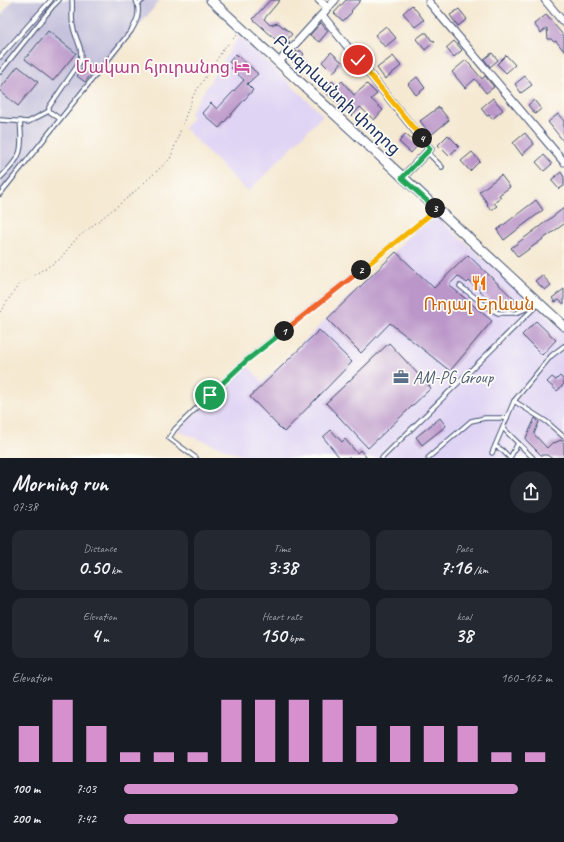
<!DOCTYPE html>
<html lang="en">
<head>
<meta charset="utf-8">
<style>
	body { margin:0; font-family:Caveat,"Noto Sans Armenian",sans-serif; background:#242831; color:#f1f3f6; height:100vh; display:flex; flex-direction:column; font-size:15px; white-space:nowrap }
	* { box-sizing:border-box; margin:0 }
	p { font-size:13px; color:#9ea1a6 }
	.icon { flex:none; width:22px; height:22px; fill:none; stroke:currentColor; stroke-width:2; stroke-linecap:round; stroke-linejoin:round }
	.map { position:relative; height:458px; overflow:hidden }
	.sheet { display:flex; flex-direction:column; background:#171b24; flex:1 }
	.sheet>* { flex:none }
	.pin { position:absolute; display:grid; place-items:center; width:34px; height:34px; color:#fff; margin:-17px; border:2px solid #fff; border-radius:50%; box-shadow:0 1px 4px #0007 }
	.km { position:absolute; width:20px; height:20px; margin:-10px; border-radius:50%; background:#222; color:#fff; font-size:11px; line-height:20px; text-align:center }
	.round { display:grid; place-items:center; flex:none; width:42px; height:42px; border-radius:21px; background:#242831 }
	.summary { display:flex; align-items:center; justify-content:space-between; height:68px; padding:0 12px }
	h1 { font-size:22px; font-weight:600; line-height:30px }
	.figures { display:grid; grid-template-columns:repeat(3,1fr); gap:6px; height:68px; padding:4px 12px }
	.figures div { display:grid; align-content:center; border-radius:10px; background:#242831; text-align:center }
	.figures b { font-size:20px; font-weight:600 }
	.figures small { font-size:11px; font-weight:400 }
	.figures p { font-size:11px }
	.chart { height:112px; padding:8px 12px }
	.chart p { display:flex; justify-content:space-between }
	.chart svg { width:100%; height:72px; margin-top:4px; stroke:#d690ce; stroke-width:6 }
	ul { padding:0 12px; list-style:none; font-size:13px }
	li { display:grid; grid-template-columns:64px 48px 1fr; align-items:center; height:30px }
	li i { height:10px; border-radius:5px; background:#d690ce }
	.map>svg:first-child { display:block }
	.built { fill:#e0d4f4 }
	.industrial { fill:#c4c0db }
	.building { fill:#bb97c9 }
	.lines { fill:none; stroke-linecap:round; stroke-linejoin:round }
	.service-casing { stroke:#3c4b6f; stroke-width:5.5 }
	.minor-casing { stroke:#3c4b6f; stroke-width:9 }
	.secondary-casing { stroke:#3c4b6f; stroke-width:11 }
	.path { stroke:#3c4b6f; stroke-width:1; stroke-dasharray:1 3; stroke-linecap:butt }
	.service { stroke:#fff; stroke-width:3.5 }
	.minor { stroke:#fff; stroke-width:7 }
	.secondary { stroke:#fff; stroke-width:9 }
	.split-1-casing { stroke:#fff; stroke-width:8 }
	.split-2-casing { stroke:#fff; stroke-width:8 }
	.split-3-casing { stroke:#fff; stroke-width:8 }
	.split-4-casing { stroke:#fff; stroke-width:8 }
	.split-5-casing { stroke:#fff; stroke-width:8 }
	.split-1 { stroke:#22a559; stroke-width:5 }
	.split-2 { stroke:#f0652b; stroke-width:5 }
	.split-3 { stroke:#f5b400; stroke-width:5 }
	.split-4 { stroke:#22a559; stroke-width:5 }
	.split-5 { stroke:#f5b400; stroke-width:5 }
	.labels { text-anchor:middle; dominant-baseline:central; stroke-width:3.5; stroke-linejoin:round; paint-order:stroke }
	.hotel-label { font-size:17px; fill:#b23c85; stroke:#fdfcf7; text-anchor:end }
	.street-label { font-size:17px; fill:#1b2f5e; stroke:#fdfcf7 }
	.food-label { font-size:17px; fill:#c56008; stroke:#fdfcf7 }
	.service-label { font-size:17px; fill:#4e5e75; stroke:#fdfcf7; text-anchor:start }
</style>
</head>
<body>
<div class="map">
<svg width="564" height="458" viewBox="0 0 564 458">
	<rect width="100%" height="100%" fill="#fdfcf7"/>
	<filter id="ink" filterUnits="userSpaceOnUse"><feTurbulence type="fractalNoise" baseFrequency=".025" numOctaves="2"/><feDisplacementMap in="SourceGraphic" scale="8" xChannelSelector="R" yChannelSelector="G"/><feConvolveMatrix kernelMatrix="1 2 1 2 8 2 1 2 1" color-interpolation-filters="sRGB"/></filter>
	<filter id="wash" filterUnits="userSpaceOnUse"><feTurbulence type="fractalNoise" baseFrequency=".012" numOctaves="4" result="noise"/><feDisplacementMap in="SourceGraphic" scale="16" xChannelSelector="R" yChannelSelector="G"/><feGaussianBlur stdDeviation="0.9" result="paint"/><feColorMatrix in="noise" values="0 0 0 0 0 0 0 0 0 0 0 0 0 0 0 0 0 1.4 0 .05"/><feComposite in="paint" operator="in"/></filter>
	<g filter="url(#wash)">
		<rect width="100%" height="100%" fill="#f5e9d2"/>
		<g class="built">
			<path d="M 239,36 L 323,115 L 248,192 L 184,128 L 193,118 L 190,113 Z"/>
			<path d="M 435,215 L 564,331 L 564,458 L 248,458 L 178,431 L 246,364 L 263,382 L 424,222 Z"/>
		</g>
		<path class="industrial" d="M 13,0 L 160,0 L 0,198 L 0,17 Z"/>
		<g id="blocks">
			<g class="building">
				<path d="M 270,0 L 280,0 L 264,19 L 270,25 L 278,23 L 292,34 L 287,40 L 290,42 L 285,48 L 253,19 Z"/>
				<path d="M 346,0 L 361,0 L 351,11 L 352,12 L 343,21 L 334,13 Z"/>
				<path d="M 412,5 L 424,20 L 415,27 L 403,13 Z"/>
				<path d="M 459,9 L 467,19 L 458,26 L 450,15 Z"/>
				<path d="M 546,15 L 564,36 L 564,51 L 556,41 L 554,42 L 551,39 L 548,39 L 547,28 L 541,33 L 534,24 Z"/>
				<path d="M 321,23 L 328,31 L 319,42 L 310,35 Z"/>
				<path d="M 386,26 L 396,38 L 385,47 L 375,35 Z"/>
				<path d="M 48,31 L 76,53 L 53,81 L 25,59 Z"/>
				<path d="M 424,33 L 427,33 L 431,40 L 435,41 L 425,50 L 416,39 Z"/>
				<path d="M 454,41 L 462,50 L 454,57 L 446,48 Z"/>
				<path d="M 300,50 L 304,54 L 302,57 L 308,62 L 301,69 L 289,58 L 296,51 L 298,53 Z"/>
				<path d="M 331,52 L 342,62 L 333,73 L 322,62 Z"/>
				<path d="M 492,53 L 498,60 L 490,67 L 484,59 Z"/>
				<path d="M 236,54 L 258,74 L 247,84 L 253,90 L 219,128 L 202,113 L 211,103 L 217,109 L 244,80 L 231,68 L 233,66 L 229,62 Z"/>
				<path d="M 506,55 L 515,65 L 506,73 L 497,64 Z"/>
				<path d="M 393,56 L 401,66 L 385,79 L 377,68 Z"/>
				<path d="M 466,60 L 482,79 L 485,76 L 494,87 L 486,93 L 475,79 L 465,88 L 452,72 Z"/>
				<path d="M 87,62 L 96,68 L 85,82 L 77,76 Z"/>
				<path d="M 18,66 L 38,82 L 18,106 L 0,91 L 0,89 Z"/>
				<path d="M 525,76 L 532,85 L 521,93 L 515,84 Z"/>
				<path d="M 417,77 L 425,88 L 416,95 L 408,84 Z"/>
				<path d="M 332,81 L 337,86 L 342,81 L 354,95 L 367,84 L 377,94 L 371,99 L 383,110 L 374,120 L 360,107 L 352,116 L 323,90 Z"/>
				<path d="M 493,98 L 503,110 L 492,119 L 489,115 L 487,116 L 481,108 Z"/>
				<path d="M 534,100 L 541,109 L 535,114 L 528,105 Z"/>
				<path d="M 439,107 L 449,120 L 431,135 L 420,121 Z"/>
				<path d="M 558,114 L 564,121 L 564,142 L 548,122 Z"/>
				<path d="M 525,133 L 534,144 L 522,155 L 513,143 Z"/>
				<path d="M 405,134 L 418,145 L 411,153 L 399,142 Z"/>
				<path d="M 448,135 L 459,146 L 449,156 L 438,145 Z"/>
				<path d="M 472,152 L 480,161 L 470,171 L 461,161 Z"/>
				<path d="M 544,155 L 552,164 L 544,171 L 536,162 Z"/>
				<path d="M 561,172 L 564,177 L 564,186 L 559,189 L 551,180 Z"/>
				<path d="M 501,175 L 510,187 L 499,195 L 501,198 L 494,203 L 497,206 L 491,210 L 487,205 L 488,204 L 479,192 Z"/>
				<path d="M 536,200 L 543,210 L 504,240 L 497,230 Z"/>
				<path d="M 564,208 L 564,224 L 518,257 L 511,248 Z"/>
				<path d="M 396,252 L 434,288 L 468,255 L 516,301 L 512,305 L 511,304 L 509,305 L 501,298 L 495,304 L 469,281 L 467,283 L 458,276 L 449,285 L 492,321 L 450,371 L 390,323 L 361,353 L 327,319 Z"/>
				<path d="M 542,275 L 551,285 L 545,290 L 535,281 Z"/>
				<path d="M 564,289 L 564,304 L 559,300 L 555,302 L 552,298 Z"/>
				<path d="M 536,321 L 556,340 L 542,355 L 522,335 Z"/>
				<path d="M 319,330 L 352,362 L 284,432 L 250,397 Z"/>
				<path d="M 389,343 L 431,388 L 368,448 L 326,403 Z"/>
				<path d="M 560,376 L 564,380 L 564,384 L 557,391 L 547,382 L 552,377 L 556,380 Z"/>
				<path d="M 440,418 L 446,426 L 422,445 L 416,437 Z"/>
				<path d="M 535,418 L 539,422 L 534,434 L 547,448 L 553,442 L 554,443 L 561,440 L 564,443 L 564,458 L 551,458 L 547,455 L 541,455 L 526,440 L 526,438 Z"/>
				<path d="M 331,430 L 342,442 L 345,439 L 357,453 L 360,450 L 367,458 L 340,458 L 323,437 Z"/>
			</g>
		</g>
	</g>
	<g filter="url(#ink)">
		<use href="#blocks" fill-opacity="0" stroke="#3c4b6f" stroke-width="1"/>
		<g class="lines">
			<defs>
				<g id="service">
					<path d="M 138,4 L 143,0"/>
					<path d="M 0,57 L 51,0"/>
					<path d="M 0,72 L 53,6 L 59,0"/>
					<path d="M 60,119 L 49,111 L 49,107 L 80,62 C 84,48 75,39 73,26 C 71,17 73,8 72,0"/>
					<path d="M 0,120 L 28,122 L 49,111"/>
					<path d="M 427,152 L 442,167"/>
					<path d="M 0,178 C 22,156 23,152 20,121"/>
					<path d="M 0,194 L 131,31 C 137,21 141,12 136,0"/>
					<path d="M 460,286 L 490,309 L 498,313 L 516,313 L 538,304"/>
					<path d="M 514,401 L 547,422 L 564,437"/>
					<path d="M 503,428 L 533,458"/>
					<path d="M 495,446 L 502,450 L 510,458"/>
					<path d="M 492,453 L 514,401 L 551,356 L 564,346"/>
					<path d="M 196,458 L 169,438 L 175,429 L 245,361 L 436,210"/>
					<path d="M 382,458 L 538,304"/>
					<path d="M 428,458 L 471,421 L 485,418 L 507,418"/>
					<path d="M 510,458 L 518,443"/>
				</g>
				<g id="minor">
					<path d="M 319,0 L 328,8"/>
					<path d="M 545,0 L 564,23"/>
					<path d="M 429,2 L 564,162"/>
					<path d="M 322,15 L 430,149 L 402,178"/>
					<path d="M 279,62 L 335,0"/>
				</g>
				<path id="secondary" d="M 211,0 L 564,326"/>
			</defs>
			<use href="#service" class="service-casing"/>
			<use href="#minor" class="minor-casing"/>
			<use href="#secondary" class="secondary-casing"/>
			<path class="path" d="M 0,312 L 19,284 L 59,260 L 77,238 L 131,195 L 170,159 L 193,96 L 225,47 L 237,35"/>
			<use href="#service" class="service"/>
			<use href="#minor" class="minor"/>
			<use href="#secondary" class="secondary"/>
		</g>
	</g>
	<g class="lines" filter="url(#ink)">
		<defs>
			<path id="split-1" d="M 210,395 L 246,361 L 284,331"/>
			<path id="split-2" d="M 284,331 L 361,270"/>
			<path id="split-3" d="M 361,270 L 437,209 L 435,208"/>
			<path id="split-4" d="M 422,138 L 430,149 L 402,178 L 435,208"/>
			<path id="split-5" d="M 358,60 L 422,138"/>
		</defs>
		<use href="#split-1" class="split-1-casing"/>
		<use href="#split-2" class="split-2-casing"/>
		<use href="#split-3" class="split-3-casing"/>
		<use href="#split-4" class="split-4-casing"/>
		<use href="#split-5" class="split-5-casing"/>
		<use href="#split-1" class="split-1"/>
		<use href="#split-2" class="split-2"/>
		<use href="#split-3" class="split-3"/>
		<use href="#split-4" class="split-4"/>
		<use href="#split-5" class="split-5"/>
	</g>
	<defs>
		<symbol id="hotel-bare" viewBox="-9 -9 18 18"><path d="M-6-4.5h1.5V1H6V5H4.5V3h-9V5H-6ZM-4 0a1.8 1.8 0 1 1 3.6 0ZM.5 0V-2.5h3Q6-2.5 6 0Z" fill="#d1479c" stroke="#fdfcf7" stroke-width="2.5" paint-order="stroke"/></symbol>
		<symbol id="restaurant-bare" viewBox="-9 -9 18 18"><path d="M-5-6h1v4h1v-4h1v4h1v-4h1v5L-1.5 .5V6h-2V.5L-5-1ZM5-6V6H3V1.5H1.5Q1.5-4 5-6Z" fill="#e8710a" stroke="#fdfcf7" stroke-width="2.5" paint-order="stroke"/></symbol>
		<symbol id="office-bare" viewBox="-9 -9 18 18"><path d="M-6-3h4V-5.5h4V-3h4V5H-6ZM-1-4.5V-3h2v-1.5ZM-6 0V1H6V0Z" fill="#5c6f8a" stroke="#fdfcf7" stroke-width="2.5" paint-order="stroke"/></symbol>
	</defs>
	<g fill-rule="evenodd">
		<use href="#hotel-bare" x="231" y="56" width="22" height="22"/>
		<use href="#restaurant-bare" x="468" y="272" width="22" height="22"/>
		<use href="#office-bare" x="390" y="366" width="22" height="22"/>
	</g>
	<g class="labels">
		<g class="hotel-label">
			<text x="230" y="67">Մակաո հյուրանոց</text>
		</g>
		<g class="street-label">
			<text transform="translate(337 95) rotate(43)">Բագրևանդի փողոց</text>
		</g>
		<g class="food-label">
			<text x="479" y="304">Ռոյալ Երևան</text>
		</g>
		<g class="service-label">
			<text x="413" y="377">AM-PG Group</text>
		</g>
	</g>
</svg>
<div class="pin" style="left:210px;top:395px;background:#1e9e55"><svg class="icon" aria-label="arrive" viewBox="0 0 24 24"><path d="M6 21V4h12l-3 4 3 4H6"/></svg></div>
<div class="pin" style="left:358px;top:60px;background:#d93025"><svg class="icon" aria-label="check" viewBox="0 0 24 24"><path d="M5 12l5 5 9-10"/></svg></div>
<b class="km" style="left:284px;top:331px">1</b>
<b class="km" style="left:361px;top:270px">2</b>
<b class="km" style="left:435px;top:208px">3</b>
<b class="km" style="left:422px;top:138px">4</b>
</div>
<section class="sheet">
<div class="summary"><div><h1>Morning run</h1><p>07:38</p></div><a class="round"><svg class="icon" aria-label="share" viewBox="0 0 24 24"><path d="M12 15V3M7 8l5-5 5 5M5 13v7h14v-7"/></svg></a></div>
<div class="figures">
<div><p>Distance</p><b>0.50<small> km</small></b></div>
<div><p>Time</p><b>3:38</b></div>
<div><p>Pace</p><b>7:16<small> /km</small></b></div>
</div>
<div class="figures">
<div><p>Elevation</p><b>4<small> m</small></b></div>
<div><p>Heart rate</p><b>150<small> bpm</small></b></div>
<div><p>kcal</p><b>38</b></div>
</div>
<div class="chart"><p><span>Elevation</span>160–162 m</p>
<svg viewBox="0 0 160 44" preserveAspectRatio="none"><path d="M5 44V22M15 44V6M25 44V22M35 44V38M45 44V38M55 44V38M65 44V6M75 44V6M85 44V6M95 44V6M105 44V22M115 44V22M125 44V22M135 44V22M145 44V38M155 44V38"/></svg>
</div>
<ul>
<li><b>100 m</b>7:03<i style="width:92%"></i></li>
<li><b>200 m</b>7:42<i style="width:64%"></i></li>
</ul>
</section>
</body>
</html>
